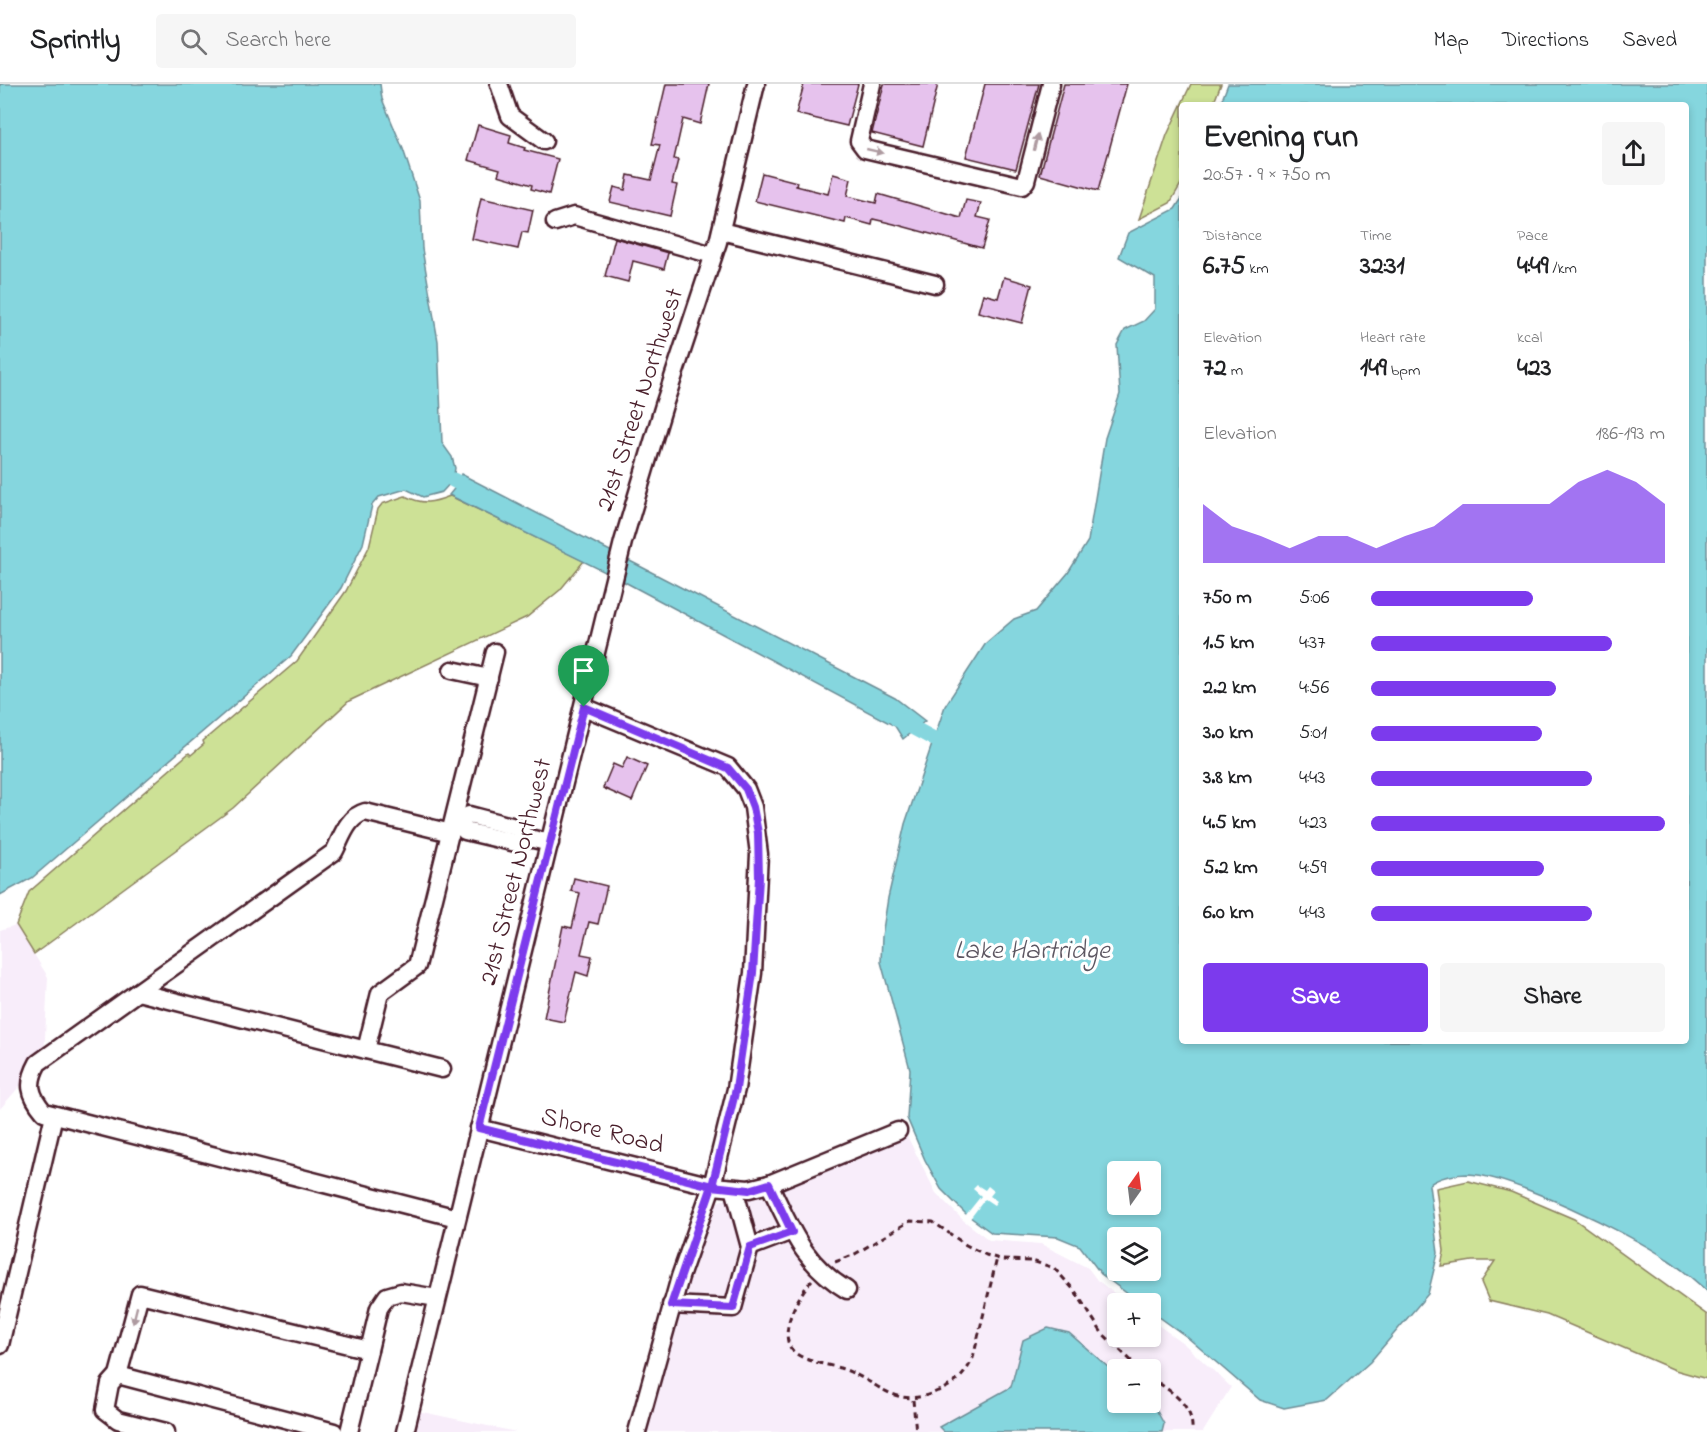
<!DOCTYPE html>
<html lang="en">
<head>
<meta charset="utf-8">
<style>
	body { margin:0; font-family:"Indie Flower",sans-serif; background:#f6f6f6; color:#202124; height:100vh; display:flex; flex-direction:column; font-size:22px; white-space:nowrap }
	* { box-sizing:border-box; margin:0 }
	p { font-size:20px; color:#757577 }
	.icon { flex:none; width:33px; height:33px; fill:none; stroke:currentColor; stroke-width:2; stroke-linecap:round; stroke-linejoin:round }
	.map { position:relative; flex:1; overflow:hidden }
	.panel { position:absolute; left:1179px; top:18px; width:510px; height:942px; display:flex; flex-direction:column; background:#fff; border-radius:6px; box-shadow:0 3px 9px #0003 }
	.panel>* { flex:none }
	.needle { width:39px; rotate:14deg }
	.buttons { position:absolute; left:1107px; top:1077px; display:grid; gap:12px }
	.buttons a { display:grid; place-items:center; width:54px; height:54px; border-radius:6px; background:#fff; box-shadow:0 3px 9px #0003; font-size:30px }
	.pin { position:absolute; display:grid; place-items:center; width:51px; height:51px; color:#fff; margin:-62px -26px; border-radius:50% 50% 50% 0; rotate:-45deg; box-shadow:0 0 6px #0007 }
	.pin .icon { rotate:45deg }
	.round { display:grid; place-items:center; flex:none; width:63px; height:63px; border-radius:6px; background:#f6f6f6 }
	.overview { display:flex; align-items:center; justify-content:space-between; height:102px; padding:0 24px }
	h1 { font-size:33px; font-weight:700; line-height:45px }
	.metrics { display:grid; grid-template-columns:repeat(3,1fr); gap:9px; height:102px; padding:6px 24px }
	.metrics div { display:grid; align-content:center }
	.metrics b { font-size:26px; font-weight:700 }
	.metrics small { font-size:16px; font-weight:400 }
	.metrics p { font-size:16px }
	.chart { height:168px; padding:12px 24px }
	.chart p { display:flex; justify-content:space-between }
	.chart svg { width:100%; height:108px; margin-top:6px; fill:#7c3aed; opacity:.7 }
	.cta { display:flex; gap:12px; margin-top:auto; padding:12px 24px }
	.cta a { flex:1; height:69px; border-radius:6px; background:#7c3aed; color:#fff; font-size:24px; font-weight:700; line-height:69px; text-align:center }
	.cta a+a { background:#f6f6f6; color:#202124 }
	ul { padding:0 24px; list-style:none; font-size:20px }
	li { display:grid; grid-template-columns:96px 72px 1fr; align-items:center; height:45px }
	li i { height:15px; border-radius:8px; background:#7c3aed }
	header { display:flex; align-items:center; gap:36px; box-sizing:border-box; height:84px; padding:0 30px; background:#fff; border-bottom:2px solid #e0e0e0 }
	header strong { font-size:28px }
	nav { display:flex; gap:33px; margin-inline-start:auto; font-size:21px }
	.search { width:420px; height:54px; background:#f6f6f6; display:flex; align-items:center; gap:15px; box-sizing:border-box; padding:0 21px; border-radius:6px; color:#757577; font-size:22px }
	.map>svg:first-child { display:block }
	.built { fill:#f8edfa }
	.green { fill:#cde196; stroke:#8c8060; stroke-width:1.5 }
	.water { fill:#85d6de; stroke:#6d8d96; stroke-width:1.5; fill-rule:evenodd }
	.pier { fill:#fff }
	.lines { fill:none; stroke-linecap:round; stroke-linejoin:round }
	.canal { stroke:#85d6de; stroke-width:15 }
	.building { fill:#e6c2ed; stroke:#4a1f2b; stroke-width:1.5 }
	.minor-casing { stroke:#4a1f2b; stroke-width:21 }
	.path { stroke:#4a1f2b; stroke-width:3; stroke-dasharray:6 4.5; stroke-linecap:butt }
	.minor { stroke:#fff; stroke-width:16 }
	.oneway { fill:#ae9aa0 }
	.route-casing { stroke:#fff; stroke-width:12 }
	.route { stroke:#7c3aed; stroke-width:8 }
	.labels { text-anchor:middle; dominant-baseline:central; stroke-width:6; stroke-linejoin:round; paint-order:stroke }
	.street-label { font-size:26px; fill:#4a1f2b; stroke:#fff }
	.water-label { font-size:27px; font-style:italic; fill:#5c5661; stroke:#fff }
</style>
</head>
<body>
<header>
<strong>Sprintly</strong>
<div class="search"><svg class="icon" aria-label="search" viewBox="0 0 24 24"><circle cx="10" cy="10" r="6"/><path d="M15 15l6 6"/></svg>Search here</div>
<nav><a>Map</a><a>Directions</a><a>Saved</a></nav>
</header>
<div class="map">
<svg width="1707" height="1348" viewBox="0 0 1707 1348">
	<rect width="100%" height="100%" fill="#fff"/>
	<filter id="ink" filterUnits="userSpaceOnUse"><feTurbulence type="fractalNoise" baseFrequency=".0167" numOctaves="2"/><feDisplacementMap in="SourceGraphic" scale="12" xChannelSelector="R" yChannelSelector="G"/><feConvolveMatrix kernelMatrix="1 2 1 2 8 2 1 2 1" color-interpolation-filters="sRGB"/></filter>
	<g filter="url(#ink)">
		<g class="built">
			<path d="M 16,841 L 48,893 L 44,974 L 0,1025 L 0,846 Z"/>
			<path d="M 907,1052 L 936,1109 L 963,1136 L 989,1156 L 1041,1160 L 1088,1184 L 1097,1196 L 1127,1219 L 1118,1220 L 1118,1252 L 1150,1252 L 1151,1236 L 1183,1259 L 1231,1303 L 1203,1348 L 1162,1348 L 1164,1340 L 1151,1318 L 1150,1286 L 1118,1286 L 1117,1291 L 1095,1273 L 1023,1256 L 1012,1303 L 939,1343 L 944,1348 L 646,1348 L 672,1245 L 714,1119 L 731,1113 L 748,1114 L 765,1109 L 793,1169 L 802,1180 L 824,1202 L 849,1217 L 857,1202 L 832,1187 L 807,1160 L 780,1104 Z"/>
			<path d="M 418,1327 L 516,1348 L 413,1348 Z"/>
		</g>
		<g class="green">
			<path d="M 1191,0 L 1221,0 L 1213,21 L 1182,21 L 1182,98 L 1170,119 L 1139,135 L 1167,51 Z"/>
			<path d="M 405,412 C 423,421 432,419 450,412 L 584,477 L 560,506 L 527,533 L 349,617 L 233,724 L 34,870 L 16,841 L 29,808 L 189,669 L 191,671 L 204,660 L 203,657 L 297,577 L 346,507 L 369,463 L 378,425 L 382,420 Z"/>
			<path d="M 1468,1097 L 1511,1108 L 1574,1135 L 1707,1231 L 1707,1295 L 1675,1286 L 1547,1231 L 1489,1217 L 1481,1198 L 1495,1177 L 1472,1177 L 1441,1182 L 1444,1167 L 1436,1104 Z"/>
		</g>
		<g class="water">
			<path d="M 0,0 L 380,0 L 382,15 L 403,65 L 420,117 L 422,165 L 438,257 L 442,359 L 452,373 L 455,384 L 453,396 L 442,408 L 423,413 L 406,405 L 379,413 L 372,421 L 363,460 L 341,504 L 291,572 L 32,794 L 0,811 Z"/>
			<path d="M 1228,0 L 1707,0 L 1707,1207 C 1694,1196 1681,1184 1667,1175 C 1631,1150 1510,1091 1468,1090 C 1455,1090 1438,1093 1429,1101 L 1438,1169 L 1428,1210 L 1370,1278 L 1327,1316 L 1284,1324 L 1260,1316 L 1187,1253 L 1151,1227 L 1150,1220 L 1140,1219 L 1101,1190 L 1080,1162 L 1058,1153 L 992,1149 L 966,1130 L 941,1105 L 925,1076 L 907,1034 L 910,985 L 881,878 L 882,852 L 888,814 L 905,740 L 945,622 L 986,559 L 1014,535 L 1036,527 L 1068,489 L 1088,457 L 1105,354 L 1120,310 L 1117,261 L 1125,246 L 1144,237 L 1155,225 L 1155,194 L 1119,173 L 1128,149 L 1175,125 L 1182,114 L 1182,957 L 1686,957 L 1686,21 L 1220,21 ZM 1118,1088 L 1150,1088 L 1150,1120 L 1118,1120 ZM 1118,1154 L 1150,1154 L 1150,1186 L 1118,1186 Z"/>
			<path d="M 461,390 L 612,468 L 607,489 L 449,411 L 458,400 Z"/>
			<path d="M 626,475 L 895,614 L 925,637 L 903,655 L 895,642 L 621,496 Z"/>
			<path d="M 1048,1244 L 1069,1249 L 1117,1291 L 1118,1318 L 1152,1318 L 1164,1340 L 1162,1348 L 944,1348 L 939,1343 L 1011,1303 L 1023,1256 Z"/>
		</g>
		<path class="pier" d="M 977,1101 L 985,1106 L 988,1102 L 994,1107 L 990,1112 L 997,1117 L 994,1121 L 985,1115 L 969,1136 L 965,1132 L 981,1112 L 973,1105 Z"/>
		<g class="lines">
			<g class="canal">
				<path d="M 453,396 L 477,408"/>
				<path d="M 897,635 L 934,655"/>
			</g>
		</g>
		<g class="building">
			<path d="M 666,0 L 709,0 L 700,40 L 683,35 L 674,75 L 678,76 L 672,100 L 677,101 L 670,132 L 610,118 L 614,103 L 625,106 L 628,91 L 651,96 L 660,61 L 652,60 Z"/>
			<path d="M 804,0 L 858,0 L 847,42 L 796,30 Z"/>
			<path d="M 884,0 L 938,0 L 923,62 L 872,49 Z"/>
			<path d="M 985,0 L 1039,0 L 1016,85 L 966,73 Z"/>
			<path d="M 1064,0 L 1127,0 L 1098,107 L 1040,91 Z"/>
			<path d="M 478,41 L 511,51 L 509,59 L 525,64 L 524,66 L 558,75 L 549,110 L 531,105 L 532,101 L 498,91 L 500,85 L 468,76 Z"/>
			<path d="M 762,89 L 797,98 L 796,102 L 828,110 L 833,90 L 851,95 L 847,112 L 876,119 L 878,110 L 961,134 L 966,116 L 981,119 L 977,133 L 990,136 L 982,164 L 894,140 L 873,135 L 872,141 L 846,134 L 845,139 L 755,117 Z"/>
			<path d="M 481,114 L 533,126 L 528,149 L 522,148 L 518,165 L 472,155 Z"/>
			<path d="M 615,154 L 668,169 L 664,185 L 633,177 L 628,198 L 605,192 Z"/>
			<path d="M 1004,193 L 1032,201 L 1022,239 L 978,228 L 983,210 L 998,214 Z"/>
			<path d="M 627,673 L 647,682 L 632,717 L 603,704 L 613,680 L 622,684 Z"/>
			<path d="M 574,794 L 607,802 L 598,840 L 589,838 L 581,870 L 592,872 L 588,892 L 576,888 L 564,938 L 544,934 L 563,842 L 572,844 L 580,809 L 571,807 Z"/>
		</g>
		<g class="lines">
			<defs>
				<g id="minor">
					<path d="M 499,0 L 510,32 L 544,57"/>
					<path d="M 872,0 L 859,57 L 865,65 L 1022,102 L 1026,97 L 1051,0"/>
					<path d="M 555,138 L 574,132 L 713,171"/>
					<path d="M 721,147 L 935,200"/>
					<path d="M 452,586 L 489,594"/>
					<path d="M 584,623 L 728,683 L 746,705 L 753,723 L 759,770 L 753,889 L 736,1005 L 712,1102 L 680,1193 L 637,1348"/>
					<path d="M 455,735 L 460,736 L 469,731 L 519,744 L 525,753"/>
					<path d="M 460,736 L 465,747 L 516,759 L 525,753 L 550,759"/>
					<path d="M 451,749 L 365,728 C 347,733 342,753 334,768 L 38,979 C 27,999 29,1010 44,1028 L 457,1134"/>
					<path d="M 138,908 L 366,966"/>
					<path d="M 442,985 L 366,966 L 380,909 L 417,882 L 495,568"/>
					<path d="M 479,1044 L 712,1102 L 749,1105 L 769,1100 L 898,1047"/>
					<path d="M 769,1100 C 791,1144 802,1179 847,1206"/>
					<path d="M 750,1163 L 792,1147"/>
					<path d="M 671,1221 L 733,1224 L 750,1163 L 734,1104"/>
					<path d="M 0,1261 L 54,1031"/>
					<path d="M 118,1291 L 334,1348"/>
					<path d="M 166,1348 L 118,1336 L 105,1326 L 110,1300 L 118,1291 L 140,1210 L 369,1266 L 379,1224 L 387,1212 L 401,1208 L 437,1214"/>
					<path d="M 349,1348 L 369,1266"/>
					<path d="M 405,1348 L 623,458 L 664,321 L 718,158 L 756,0"/>
				</g>
			</defs>
			<use href="#minor" class="minor-casing"/>
			<g class="path">
				<path d="M 835,1178 L 855,1170 L 910,1137 L 933,1138 L 966,1161 L 986,1171 L 1003,1176 L 1032,1177 L 1054,1184 L 1075,1207 L 1102,1249 L 1141,1286"/>
				<path d="M 812,1196 C 799,1210 780,1244 790,1263 C 798,1277 826,1280 840,1284 C 880,1297 893,1327 938,1307 C 956,1300 965,1291 973,1274 L 997,1174"/>
				<path d="M 1150,1293 C 1170,1307 1194,1320 1192,1348"/>
				<path d="M 913,1316 L 916,1348"/>
			</g>
			<use href="#minor" class="minor"/>
		</g>
		<defs><path id="oneway-solid" d="M-6-.8H1V-3.2L6.5 0L1 3.2V.8H-6Z" transform="scale(1.5)"/></defs>
		<g class="oneway">
			<use href="#oneway-solid" transform="translate(1036 58) rotate(-76)"/>
			<use href="#oneway-solid" transform="translate(875 67) rotate(13)"/>
			<use href="#oneway-solid" transform="translate(135 1231) rotate(104)"/>
		</g>
	</g>
	<g class="lines" filter="url(#ink)">
		<defs>
			<path id="route" d="M 584,623 L 479,1044 L 712,1102 L 671,1221 L 733,1224 L 750,1163 L 792,1148 L 769,1100 L 749,1106 L 712,1102 L 736,1005 L 753,889 L 759,794 L 758,749 L 753,723 L 746,705 L 728,684 L 584,623"/>
		</defs>
		<use href="#route" class="route-casing"/>
		<use href="#route" class="route"/>
	</g>
	<g class="labels">
		<g class="street-label">
			<text transform="translate(641 316) rotate(-72)">21st Street Northwest</text>
			<text transform="translate(517 788) rotate(-76)">21st Street Northwest</text>
			<text transform="translate(602 1048) rotate(14)">Shore Road</text>
		</g>
		<g class="water-label">
			<text x="1032" y="867">Lake Hartridge</text>
		</g>
	</g>
</svg>
<div class="buttons">
<a><svg class="needle" viewBox="-14 -14 28 28"><path d="M0-13l5 13h-10z" fill="#e53935"/><path d="M0 13l5-13h-10z" fill="#757577"/></svg></a>
<a><svg class="icon" aria-label="layers" viewBox="0 0 24 24"><path d="M12 4l9 5-9 5-9-5zM3 14l9 5 9-5"/></svg></a>
<a>+</a>
<a>−</a>
</div>
<div class="pin" style="left:584px;top:623px;background:#1e9e55"><svg class="icon" aria-label="arrive" viewBox="0 0 24 24"><path d="M6 21V4h12l-3 4 3 4H6"/></svg></div>
<section class="panel">
<div class="overview"><div><h1>Evening run</h1><p>20:57 · 9 × 750 m</p></div><a class="round"><svg class="icon" aria-label="share" viewBox="0 0 24 24"><path d="M12 15V3M7 8l5-5 5 5M5 13v7h14v-7"/></svg></a></div>
<div class="metrics">
<div><p>Distance</p><b>6.75<small> km</small></b></div>
<div><p>Time</p><b>32:31</b></div>
<div><p>Pace</p><b>4:49<small> /km</small></b></div>
</div>
<div class="metrics">
<div><p>Elevation</p><b>72<small> m</small></b></div>
<div><p>Heart rate</p><b>149<small> bpm</small></b></div>
<div><p>kcal</p><b>423</b></div>
</div>
<div class="chart"><p><span>Elevation</span>186–193 m</p>
<svg viewBox="0 0 160 44" preserveAspectRatio="none"><path d="M0 44V20L10 29L20 33L30 38L40 33L50 33L60 38L70 33L80 29L90 20L100 20L110 20L120 20L130 11L140 6L150 11L160 20V44z"/></svg>
</div>
<ul>
<li><b>750 m</b>5:06<i style="width:55%"></i></li>
<li><b>1.5 km</b>4:37<i style="width:82%"></i></li>
<li><b>2.2 km</b>4:56<i style="width:63%"></i></li>
<li><b>3.0 km</b>5:01<i style="width:58%"></i></li>
<li><b>3.8 km</b>4:43<i style="width:75%"></i></li>
<li><b>4.5 km</b>4:23<i style="width:100%"></i></li>
<li><b>5.2 km</b>4:59<i style="width:59%"></i></li>
<li><b>6.0 km</b>4:43<i style="width:75%"></i></li>
</ul>
<div class="cta"><a>Save</a><a>Share</a></div>
</section>
</div>
</body>
</html>
